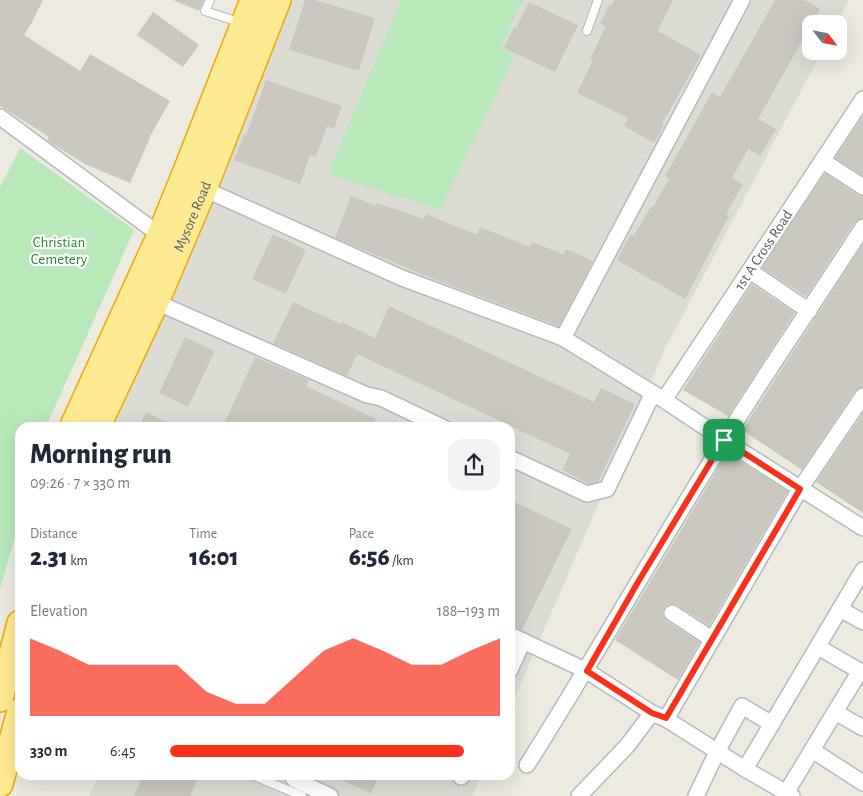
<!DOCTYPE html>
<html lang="en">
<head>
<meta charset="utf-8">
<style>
	body { margin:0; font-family:"Alegreya Sans",sans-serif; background:#f2f2f3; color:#1f2937; height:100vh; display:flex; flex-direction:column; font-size:19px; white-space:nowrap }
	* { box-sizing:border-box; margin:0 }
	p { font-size:16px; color:#747a83 }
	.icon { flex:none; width:28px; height:28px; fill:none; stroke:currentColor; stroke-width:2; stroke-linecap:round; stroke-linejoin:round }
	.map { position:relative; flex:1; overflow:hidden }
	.side { position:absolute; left:15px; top:422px; width:500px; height:358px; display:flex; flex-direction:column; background:#fff; border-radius:15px; box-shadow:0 5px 20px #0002 }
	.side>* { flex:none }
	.needle { width:32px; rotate:122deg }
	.buttons { position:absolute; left:802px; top:15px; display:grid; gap:10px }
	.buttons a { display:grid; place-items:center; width:45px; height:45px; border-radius:10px; background:#fff; box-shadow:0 5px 20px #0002; font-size:25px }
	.pin { position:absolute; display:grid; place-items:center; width:42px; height:42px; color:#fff; margin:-21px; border-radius:10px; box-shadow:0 2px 8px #0006 }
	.round { display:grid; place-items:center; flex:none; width:52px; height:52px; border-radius:15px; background:#f2f2f3 }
	.summary { display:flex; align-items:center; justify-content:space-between; height:85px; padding:0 15px }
	h1 { font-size:28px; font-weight:800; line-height:38px }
	.figures { display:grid; grid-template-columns:repeat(3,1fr); gap:8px; height:85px; padding:5px 15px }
	.figures div { display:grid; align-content:center }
	.figures b { font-size:25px; font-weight:800 }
	.figures small { font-size:14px; font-weight:400 }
	.figures p { font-size:14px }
	.chart { height:140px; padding:10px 15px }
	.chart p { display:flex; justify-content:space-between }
	.chart svg { width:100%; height:90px; margin-top:5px; fill:#f9301a; opacity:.7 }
	ul { padding:0 15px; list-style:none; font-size:16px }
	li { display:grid; grid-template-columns:80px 60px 1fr; align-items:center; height:38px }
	li i { height:12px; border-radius:6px; background:#f9301a }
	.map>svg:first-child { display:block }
	.industrial { fill:#dddcd4 }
	.green { fill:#b9e8ba }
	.building { fill:#cac7bf }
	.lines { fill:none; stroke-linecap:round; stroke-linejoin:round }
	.service-casing { stroke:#b6b8be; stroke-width:10 }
	.minor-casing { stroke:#b6b8be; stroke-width:18 }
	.trunk-casing { stroke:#eda800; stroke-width:28 }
	.service { stroke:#fff; stroke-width:8 }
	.minor { stroke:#fff; stroke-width:15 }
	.trunk { stroke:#ffea94; stroke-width:25 }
	.route-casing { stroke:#fff; stroke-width:10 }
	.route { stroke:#f9301a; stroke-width:6 }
	.labels { text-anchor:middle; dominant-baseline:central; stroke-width:4.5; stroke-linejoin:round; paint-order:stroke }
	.street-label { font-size:15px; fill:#595d62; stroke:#fff }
	.park-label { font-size:15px; fill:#2d8632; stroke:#fff }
</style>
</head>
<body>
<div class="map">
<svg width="863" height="796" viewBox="0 0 863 796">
	<rect width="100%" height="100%" fill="#edebe0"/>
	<g class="industrial">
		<path d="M 293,0 L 849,0 L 837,24 L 811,24 L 811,51 L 822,51 L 666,347 L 510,709 L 510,428 L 114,428 Z"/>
		<path d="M 99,775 L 482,775 L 472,796 L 89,796 Z"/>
	</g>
	<g class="green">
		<path d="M 401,0 L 523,0 L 501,48 L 515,56 L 440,210 L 328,174 Z"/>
		<path d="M 20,148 L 134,230 L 46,427 L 20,428 L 20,520 L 0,589 L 0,187 Z"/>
	</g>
	<g class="building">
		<path d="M 0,0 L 43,0 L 31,24 L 24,35 L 80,71 L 90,54 L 170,101 L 149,138 L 150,138 L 130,183 L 85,164 L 54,145 L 47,140 L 49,137 L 0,106 Z"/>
		<path d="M 173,0 L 204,0 L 199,11 Z"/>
		<path d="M 305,0 L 315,0 L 375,18 L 359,71 L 289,50 Z"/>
		<path d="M 614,0 L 673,0 L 658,31 L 701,55 L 662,124 L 664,125 L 654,143 L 624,126 L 628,118 L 577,93 L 593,60 L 590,59 L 606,26 L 600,24 L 609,5 L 611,6 Z"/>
		<path d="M 775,0 L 805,0 L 820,9 L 758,119 L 776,129 L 760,156 L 748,149 L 732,178 L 743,184 L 726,214 L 729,216 L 685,299 L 617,260 L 631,234 L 634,236 L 651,206 L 653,207 L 669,179 L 665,176 L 712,92 L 720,97 Z"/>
		<path d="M 529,2 L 578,25 L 555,72 L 504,48 L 514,27 L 516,28 Z"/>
		<path d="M 153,12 L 199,45 L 183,67 L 137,35 Z"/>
		<path d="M 266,80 L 342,106 L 334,129 L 327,126 L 316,157 L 310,155 L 300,184 L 234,160 L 244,135 L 246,136 Z"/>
		<path d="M 863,116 L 863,176 L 835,158 Z"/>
		<path d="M 825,173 L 858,195 L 863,196 L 863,218 L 855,222 L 806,297 L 762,268 Z"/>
		<path d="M 351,196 L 376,206 L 377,203 L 424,219 L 426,214 L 477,235 L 480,227 L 530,247 L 532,242 L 563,254 L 566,249 L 593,261 L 559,326 L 431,278 L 335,238 Z"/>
		<path d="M 273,234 L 306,250 L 286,294 L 252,279 Z"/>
		<path d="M 863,244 L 863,387 L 855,391 L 802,470 L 742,430 Z"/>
		<path d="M 752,284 L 795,313 L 728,416 L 683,390 Z"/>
		<path d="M 293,302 L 341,324 L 342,322 L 375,338 L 389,306 L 594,402 L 601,388 L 635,404 L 598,482 L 590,484 L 562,470 L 570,454 L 357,354 L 347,376 L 273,343 Z"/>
		<path d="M 185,337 L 215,351 L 188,407 L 159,393 Z"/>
		<path d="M 255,357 L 309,380 L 306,386 L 376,419 L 372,428 L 222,428 Z"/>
		<path d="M 146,412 L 179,428 L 138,428 Z"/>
		<path d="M 863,413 L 863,513 L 816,482 Z"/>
		<path d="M 727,453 L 788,491 L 709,626 L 677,605 L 668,604 L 664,608 L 663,613 L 667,621 L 700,642 L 678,680 L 615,640 Z"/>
		<path d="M 510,500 L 572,529 L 522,630 L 510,625 Z"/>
		<path d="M 143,775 L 199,775 L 190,796 L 134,796 Z"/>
		<path d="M 330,775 L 379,775 L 371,793 Z"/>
	</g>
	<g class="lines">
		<defs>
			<g id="service">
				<path d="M 210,0 L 205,11 L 239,22"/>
				<path d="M 587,31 L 598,0"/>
				<path d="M 56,775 L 70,775"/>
				<path d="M 252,775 L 302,796"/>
			</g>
			<g id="minor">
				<path d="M 0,117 L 160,235"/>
				<path d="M 823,161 L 863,187"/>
				<path d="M 204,189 L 402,278 L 563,338 L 664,400 L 724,440 L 863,528"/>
				<path d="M 750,271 L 809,311"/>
				<path d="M 156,302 L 367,395 L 381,398 L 444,428"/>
				<path d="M 563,338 L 742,0"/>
				<path id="s1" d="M 664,400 L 863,99"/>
				<path d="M 510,458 L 587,494 L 607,489 L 653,393"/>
				<path d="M 840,609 L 863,622"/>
				<path d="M 672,613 L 712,639"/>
				<path d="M 510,635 L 587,671 L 652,713 L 666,719 L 745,769 L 792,796"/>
				<path d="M 818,647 L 863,673"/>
				<path d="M 510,670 L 523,641"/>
				<path d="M 835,712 L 860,671"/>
				<path d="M 666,719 L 800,489 L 863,396"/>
				<path d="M 812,750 L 863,783"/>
				<path d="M 527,765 C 594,659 656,549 723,442 C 768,369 817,299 863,227"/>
				<path d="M 745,769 L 863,570"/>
				<path d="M 291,775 L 295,780 L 330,796"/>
				<path d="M 461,777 L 462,775"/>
				<path d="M 786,793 L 835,712 L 863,728"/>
				<path d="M 579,796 L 627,746 L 652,713"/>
				<path d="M 696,796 L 717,752 L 742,706 L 772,724"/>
			</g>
			<g id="trunk">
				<path d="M 72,428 L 160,235 L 186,171 L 253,0"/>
				<path id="s2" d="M 97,428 L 156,302 L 204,189 L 278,0"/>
				<path d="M 0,699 L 20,623"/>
				<path d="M 0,784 L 20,711"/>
			</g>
		</defs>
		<use href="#service" class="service-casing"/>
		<use href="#minor" class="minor-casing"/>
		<use href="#trunk" class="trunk-casing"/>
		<use href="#service" class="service"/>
		<use href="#minor" class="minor"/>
		<use href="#trunk" class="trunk"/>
	</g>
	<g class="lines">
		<defs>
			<path id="route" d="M 724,440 L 800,489 L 666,718 L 652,713 L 587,671 L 638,582 Z"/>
		</defs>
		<use href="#route" class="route-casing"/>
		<use href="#route" class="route"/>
	</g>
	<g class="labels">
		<g class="street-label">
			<text stroke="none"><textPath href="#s2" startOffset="232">Mysore Road</textPath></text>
			<text stroke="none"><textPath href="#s1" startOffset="180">1st A Cross Road</textPath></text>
		</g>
		<g class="park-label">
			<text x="59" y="242">Christian<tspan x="59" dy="17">Cemetery</tspan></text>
		</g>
	</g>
</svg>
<div class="buttons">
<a><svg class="needle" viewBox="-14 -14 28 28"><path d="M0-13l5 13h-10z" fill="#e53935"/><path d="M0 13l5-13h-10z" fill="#747a83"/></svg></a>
</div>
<div class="pin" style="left:724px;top:440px;background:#1e9e55"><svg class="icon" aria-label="arrive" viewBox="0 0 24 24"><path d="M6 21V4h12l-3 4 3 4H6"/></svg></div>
<section class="side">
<div class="summary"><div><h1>Morning run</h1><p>09:26 · 7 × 330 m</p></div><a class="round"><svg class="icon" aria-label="share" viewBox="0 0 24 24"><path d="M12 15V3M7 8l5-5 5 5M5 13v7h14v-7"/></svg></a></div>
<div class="figures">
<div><p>Distance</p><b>2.31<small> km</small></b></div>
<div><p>Time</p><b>16:01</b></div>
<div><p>Pace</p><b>6:56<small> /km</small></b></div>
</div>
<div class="chart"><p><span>Elevation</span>188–193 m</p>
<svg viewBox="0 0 160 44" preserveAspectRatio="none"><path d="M0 44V6L10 12L20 19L30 19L40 19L50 19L60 32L70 38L80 38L90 25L100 12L110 6L120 12L130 19L140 19L150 12L160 6V44z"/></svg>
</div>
<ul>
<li><b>330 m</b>6:45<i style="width:89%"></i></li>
</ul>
</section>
</div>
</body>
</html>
